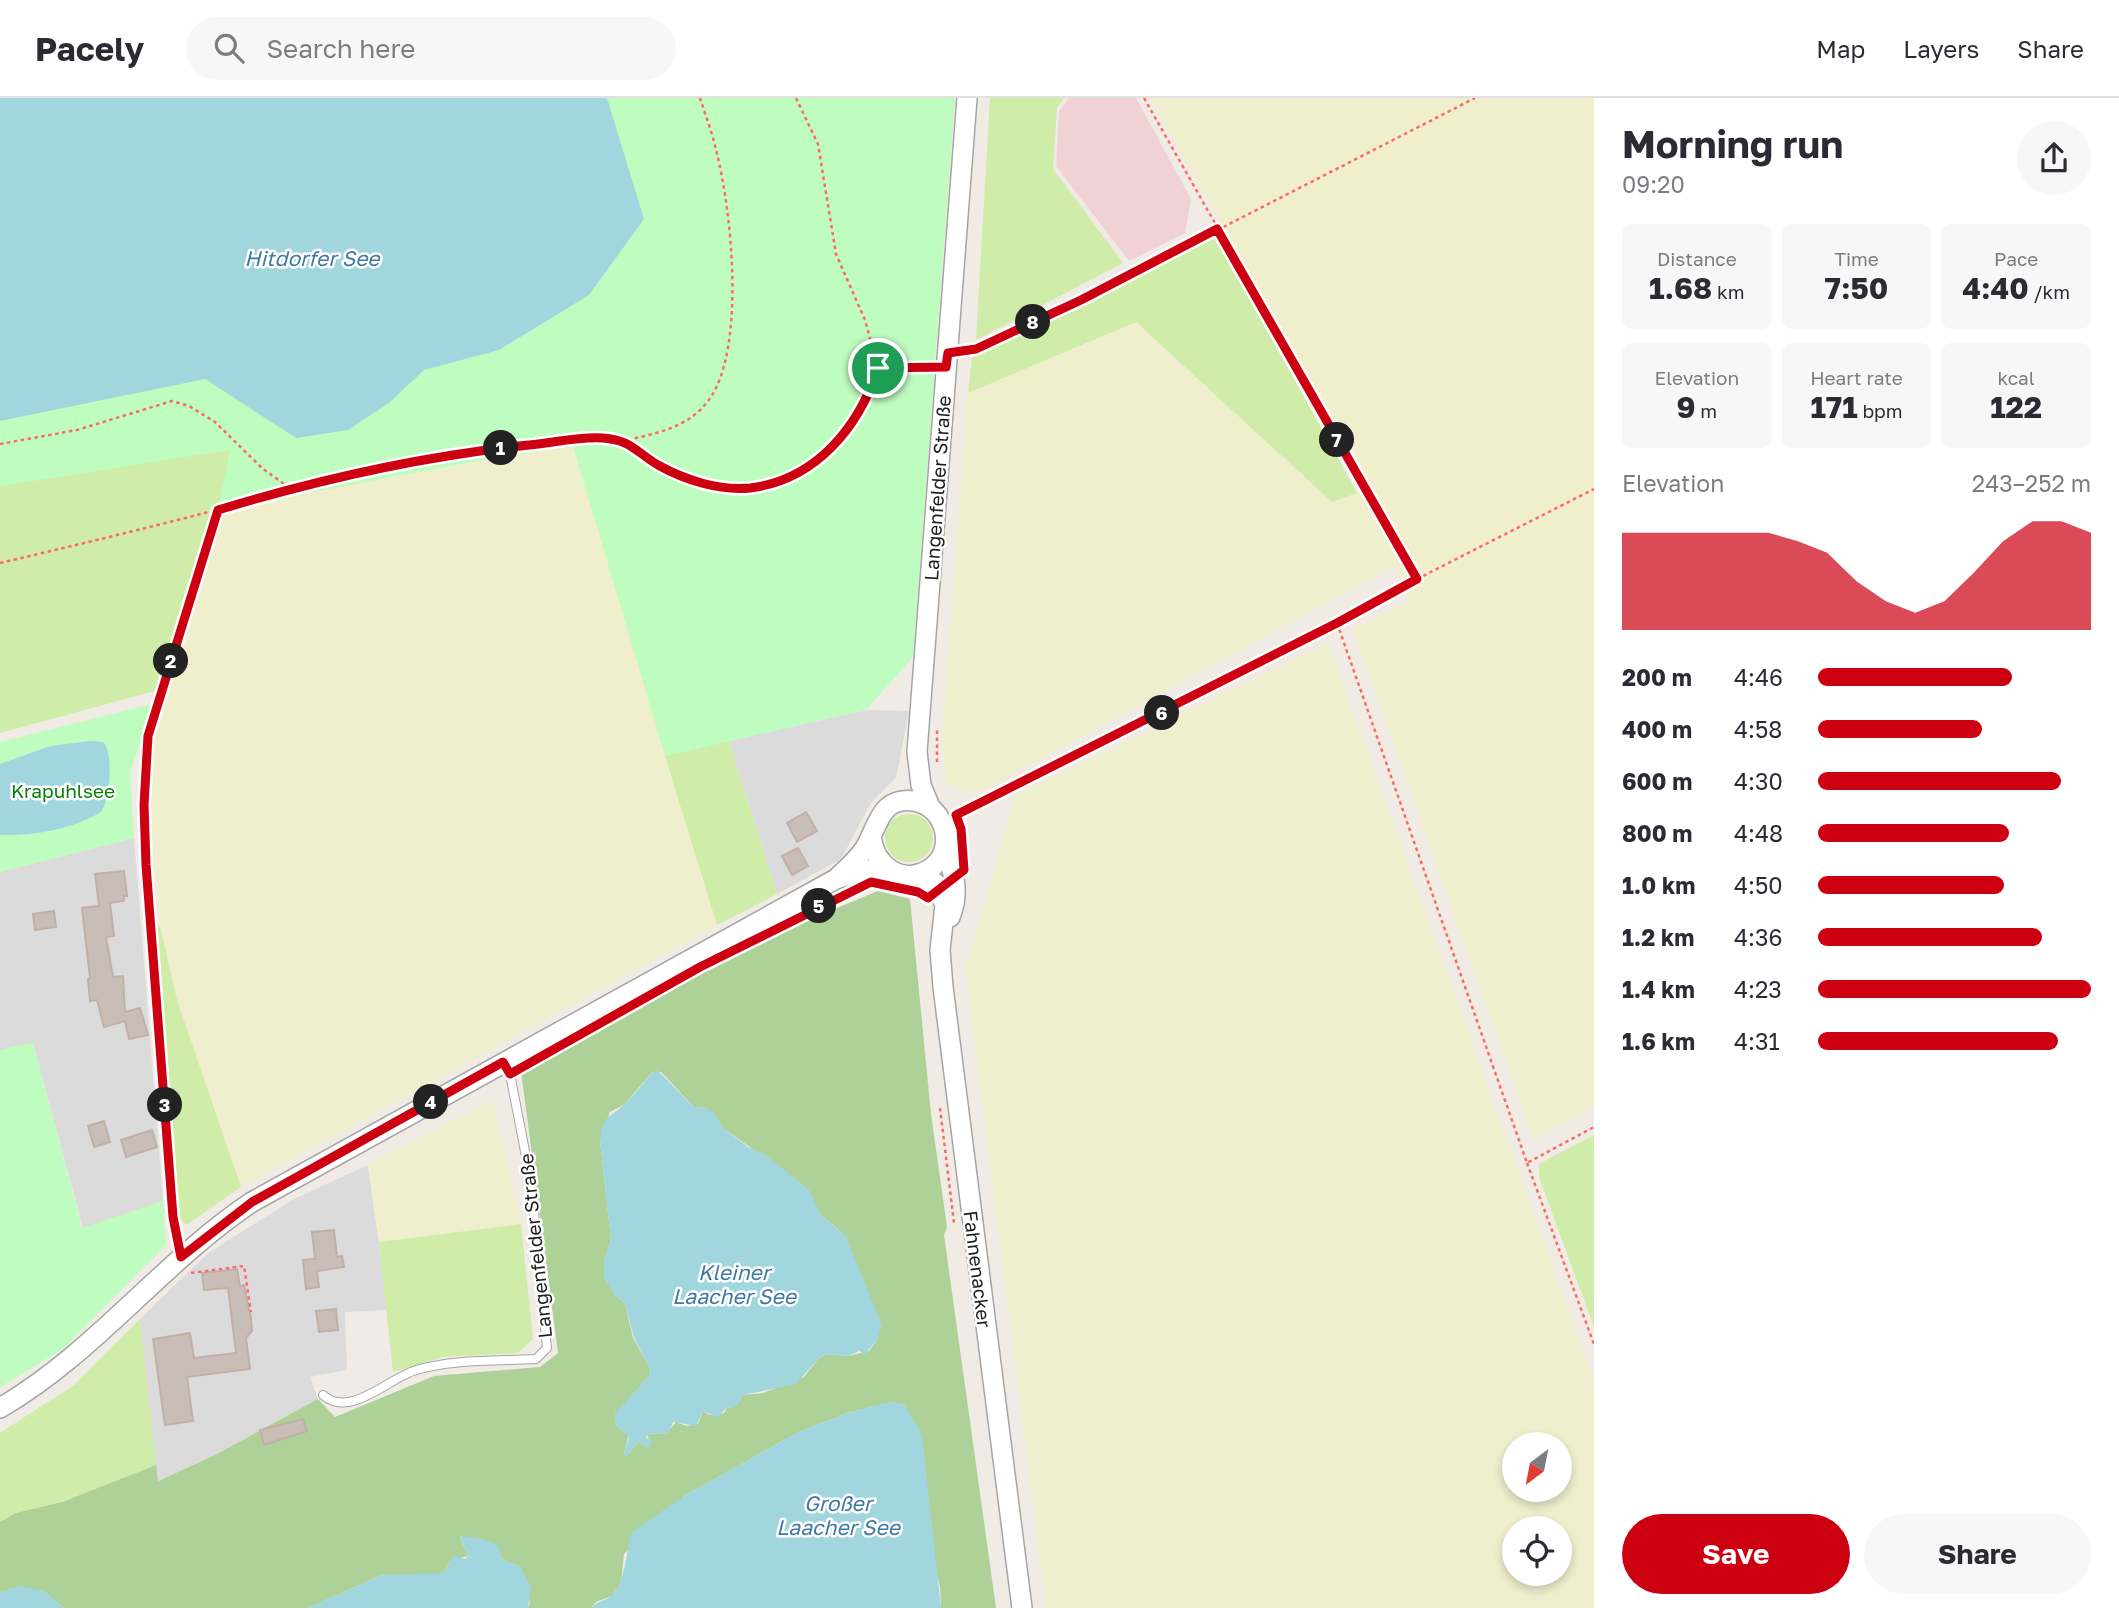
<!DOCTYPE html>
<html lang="en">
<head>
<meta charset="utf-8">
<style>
	body { margin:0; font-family:"Golos Text",sans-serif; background:#f7f7f7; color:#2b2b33; height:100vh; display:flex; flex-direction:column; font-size:26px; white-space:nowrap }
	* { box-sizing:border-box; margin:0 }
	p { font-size:23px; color:#7c7c81 }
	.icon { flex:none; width:38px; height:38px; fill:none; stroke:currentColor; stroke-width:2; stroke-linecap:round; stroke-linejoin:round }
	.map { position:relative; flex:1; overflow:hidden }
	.panel { display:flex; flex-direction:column; background:#fff; width:525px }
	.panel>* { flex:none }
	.needle { width:46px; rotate:212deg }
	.controls { position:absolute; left:1502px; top:1334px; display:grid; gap:14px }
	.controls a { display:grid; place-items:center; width:70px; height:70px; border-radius:50%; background:#fff; box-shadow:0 4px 10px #0003; font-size:35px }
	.pin { position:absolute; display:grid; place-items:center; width:60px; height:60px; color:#fff; margin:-30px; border:4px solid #fff; border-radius:50%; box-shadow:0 2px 7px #0007 }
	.km { position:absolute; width:35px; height:35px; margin:-18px; border-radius:50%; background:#222; color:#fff; font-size:19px; line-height:35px; text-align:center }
	.round { display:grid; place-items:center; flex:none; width:74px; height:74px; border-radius:37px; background:#f7f7f7 }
	.summary { display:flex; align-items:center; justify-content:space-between; height:119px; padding:0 28px }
	h1 { font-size:38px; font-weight:700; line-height:52px }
	.figures { display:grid; grid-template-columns:repeat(3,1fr); gap:10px; height:119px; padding:7px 28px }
	.figures div { display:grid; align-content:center; border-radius:10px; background:#f7f7f7; text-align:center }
	.figures b { font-size:30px; font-weight:700 }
	.figures small { font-size:19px; font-weight:400 }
	.figures p { font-size:19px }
	.chart { height:196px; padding:14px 28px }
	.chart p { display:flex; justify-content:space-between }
	.chart svg { width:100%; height:126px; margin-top:7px; fill:#c01; opacity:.7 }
	.button { display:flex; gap:14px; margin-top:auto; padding:14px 28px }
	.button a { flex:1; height:80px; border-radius:42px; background:#c01; color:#fff; font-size:28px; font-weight:700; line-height:80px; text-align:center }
	.button a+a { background:#f7f7f7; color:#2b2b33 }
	ul { padding:0 28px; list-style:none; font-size:23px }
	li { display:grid; grid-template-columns:112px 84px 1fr; align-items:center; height:52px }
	li i { height:18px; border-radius:9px; background:#c01 }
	header { display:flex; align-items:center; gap:42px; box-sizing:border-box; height:98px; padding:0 35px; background:#fff; border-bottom:2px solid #e1e1e2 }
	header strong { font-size:33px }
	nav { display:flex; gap:38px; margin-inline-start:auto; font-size:24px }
	.search { width:490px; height:63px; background:#f7f7f7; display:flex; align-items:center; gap:18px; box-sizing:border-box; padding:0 24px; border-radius:38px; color:#7c7c81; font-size:26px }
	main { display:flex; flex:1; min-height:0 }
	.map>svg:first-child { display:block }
	.residential { fill:#dcdbdb }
	.commercial { fill:#f1d2d4 }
	.farmland { fill:#efefce; fill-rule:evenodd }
	.grass { fill:#cfeca8 }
	.forest { fill:#add197; fill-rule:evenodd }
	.park { fill:#bffcbf }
	.water { fill:#a2d6df }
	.building { fill:#c8bdb7; stroke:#c2b0a6; stroke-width:2 }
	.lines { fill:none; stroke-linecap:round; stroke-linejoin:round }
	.service-casing { stroke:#a5a5a5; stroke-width:10 }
	.tertiary-casing { stroke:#a5a5a5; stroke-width:22 }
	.path { stroke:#ff6965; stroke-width:2.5; stroke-dasharray:3.5 3.5; stroke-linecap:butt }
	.service { stroke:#fff; stroke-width:8 }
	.tertiary { stroke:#fff; stroke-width:19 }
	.route-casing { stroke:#fff; stroke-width:14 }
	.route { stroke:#c01; stroke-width:9 }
	.labels { text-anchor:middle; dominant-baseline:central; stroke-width:5; stroke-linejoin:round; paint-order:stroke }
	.street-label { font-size:19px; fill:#1e1e1e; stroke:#fff }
	.park-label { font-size:19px; fill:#078107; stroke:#fff }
	.water-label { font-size:21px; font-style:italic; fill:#4179a2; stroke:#fff }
</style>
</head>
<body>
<header>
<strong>Pacely</strong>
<div class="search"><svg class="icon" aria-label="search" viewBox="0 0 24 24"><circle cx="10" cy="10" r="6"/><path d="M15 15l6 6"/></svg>Search here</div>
<nav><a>Map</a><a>Layers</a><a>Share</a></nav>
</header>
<main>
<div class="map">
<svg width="1594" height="1510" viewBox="0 0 1594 1510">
	<rect width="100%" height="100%" fill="#f0ebe4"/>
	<g class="residential">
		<path d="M 866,612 L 909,613 L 896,680 L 871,705 L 841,761 L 777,796 L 729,643 Z"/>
		<path d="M 134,740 L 163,1103 L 83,1130 L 33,945 L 0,952 L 0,774 Z"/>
		<path d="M 368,1067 L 388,1212 L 345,1214 L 347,1272 L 310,1279 L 318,1301 L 215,1357 L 157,1383 L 140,1221 L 207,1156 L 292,1102 Z"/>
	</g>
	<path class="commercial" d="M 1069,0 L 1136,0 L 1191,101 L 1185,135 L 1129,163 L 1056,68 L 1059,13 Z"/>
	<g class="farmland">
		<path d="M 1150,0 L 1594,0 L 1594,1009 L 1533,1041 L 1353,531 L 1407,504 L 1395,468 L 984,691 L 962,694 L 946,684 L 942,644 L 968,295 L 1136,224 L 1332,404 L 1372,388 Z"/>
		<path d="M 572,345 L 717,827 L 241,1089 L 177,902 L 160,828 L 147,704 L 150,631 L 218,412 Z"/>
		<path d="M 1328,545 L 1594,1283 L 1594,1510 L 1046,1510 L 966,871 L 1015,698 ZM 1514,1346 L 1559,1346 L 1559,1391 L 1514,1391 ZM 1514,1430 L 1559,1430 L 1559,1475 L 1514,1475 Z"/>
		<path d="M 493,1002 L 521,1126 L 379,1144 L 368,1067 Z"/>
	</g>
	<g class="grass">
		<path d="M 990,0 L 1064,0 L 1057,10 L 1053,71 L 1123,165 L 976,242 Z"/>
		<path d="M 1216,140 L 1357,395 L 1332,404 L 1136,224 L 968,295 L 972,259 Z"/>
		<path d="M 231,351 L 218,412 L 162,591 L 0,635 L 0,388 Z"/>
		<path d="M 729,643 L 777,796 L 717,827 L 665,658 Z"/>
		<circle cx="909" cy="740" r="24"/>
		<path d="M 160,828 L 177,902 L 241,1089 L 186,1127 L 177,1118 L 156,830 Z"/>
		<path d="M 1594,1037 L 1594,1229 L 1539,1079 L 1539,1066 Z"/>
		<path d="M 521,1126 L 533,1241 L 518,1255 L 443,1259 L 393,1274 L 379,1144 Z"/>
		<path d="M 140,1221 L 156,1367 L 61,1404 L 16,1415 L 0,1424 L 0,1335 L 74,1287 Z"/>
	</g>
	<path class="forest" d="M 878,793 L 910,801 L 931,1016 L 947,1129 L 944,1137 L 996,1510 L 941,1510 L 940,1489 L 892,1304 L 847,1315 L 797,1335 L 684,1398 L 624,1456 L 621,1484 L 612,1498 L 596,1504 L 591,1510 L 528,1510 L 530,1504 L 520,1469 L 502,1461 L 497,1453 L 460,1439 L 468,1458 L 450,1463 L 443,1476 L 382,1477 L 308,1510 L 64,1510 C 42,1491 28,1486 0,1494 L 0,1424 L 16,1415 L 62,1404 L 156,1367 L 158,1383 L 215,1357 L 318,1301 L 335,1319 L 434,1278 L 540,1269 L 558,1255 L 521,973 L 777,835 ZM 652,974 L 661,974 L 694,1009 L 706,1010 L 723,1030 L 799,1084 L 820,1116 L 838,1131 L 877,1242 L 869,1253 L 848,1258 L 826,1256 L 818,1261 L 804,1279 L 763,1295 L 743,1297 L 736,1308 L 727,1310 L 724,1315 L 710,1317 L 703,1313 L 698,1326 L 687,1328 L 676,1324 L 667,1335 L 647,1336 L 649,1342 L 646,1346 L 638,1344 L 628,1357 L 624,1356 L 640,1288 L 649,1278 L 650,1270 L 633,1240 L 625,1205 L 614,1196 L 604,1164 L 611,1141 L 600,1042 L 610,1014 L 625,1006 Z"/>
	<g class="park">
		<path d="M 0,0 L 955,0 L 913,559 L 866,612 L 665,658 L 572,345 L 218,412 L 230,352 L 0,388 Z"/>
		<path d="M 152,606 L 130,675 L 134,740 L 0,774 L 0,644 Z"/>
		<path d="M 33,945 L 82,1130 L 163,1103 L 166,1147 L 63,1251 L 0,1289 L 0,952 Z"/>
	</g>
	<g class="water">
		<path d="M 0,0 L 607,0 L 644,121 L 589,197 L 499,252 L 424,272 L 389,305 L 348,332 L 296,340 L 205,281 L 0,323 Z"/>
		<path d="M 90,643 L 103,644 C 114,655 110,702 101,714 C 73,731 34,738 0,737 L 0,666 L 50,648 Z"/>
		<path d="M 657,972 L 694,1009 L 707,1010 L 714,1015 L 723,1030 L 748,1049 L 764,1056 L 810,1093 L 820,1116 L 846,1138 L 882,1228 L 877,1242 L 865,1256 L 859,1253 L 848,1258 L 826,1256 L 818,1261 L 796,1286 L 743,1297 L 736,1308 L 727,1310 L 717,1319 L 703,1313 L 696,1328 L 673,1324 L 669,1335 L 647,1336 L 646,1339 L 653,1344 L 649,1350 L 638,1344 L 627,1359 L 624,1356 L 629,1339 L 615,1327 L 615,1315 L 649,1278 L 650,1270 L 634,1240 L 625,1205 L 614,1196 L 604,1180 L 604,1164 L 611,1141 L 600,1042 C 603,1015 611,1020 627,1004 C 636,995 644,984 652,974 Z"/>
		<path d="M 891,1304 L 904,1306 L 922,1337 L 941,1510 L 591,1510 C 598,1502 609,1503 614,1495 C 626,1479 626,1453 632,1434 L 684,1398 L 797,1335 L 847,1315 Z"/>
		<path d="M 460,1438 L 483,1441 L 498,1447 L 502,1461 L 520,1469 L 531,1488 L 528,1510 L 308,1510 L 382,1477 L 443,1475 L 454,1457 L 465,1461 L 468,1458 Z"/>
		<path d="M 21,1488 L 45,1493 L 64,1510 L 0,1510 L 0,1494 Z"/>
	</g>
	<g class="building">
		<path d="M 806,714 L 817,733 L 797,744 L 787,725 Z"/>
		<path d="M 798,750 L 808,768 L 792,777 L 782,758 Z"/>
		<path d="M 124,773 L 127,798 L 124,798 L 124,803 L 110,805 L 114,838 L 106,839 L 113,879 L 123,878 L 125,914 L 140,910 L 148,937 L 129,941 L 125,923 L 104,929 L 97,902 L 90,903 L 88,881 L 90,880 L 82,810 L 99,808 L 95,776 Z"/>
		<path d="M 54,813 L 56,829 L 35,832 L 33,816 Z"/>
		<path d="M 104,1023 L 110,1044 L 94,1049 L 88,1028 Z"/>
		<path d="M 152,1032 L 157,1049 L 126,1059 L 121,1042 Z"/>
		<path d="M 334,1132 L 337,1159 L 342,1158 L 344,1169 L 317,1173 L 319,1189 L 306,1191 L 303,1162 L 315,1161 L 312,1134 Z"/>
		<path d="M 237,1171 L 240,1188 L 244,1187 L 251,1220 L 252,1233 L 246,1240 L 250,1271 L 187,1279 L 193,1323 L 165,1327 L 153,1241 L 190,1235 L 194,1260 L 236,1255 L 228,1190 L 204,1192 L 202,1175 Z"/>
		<path d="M 336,1211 L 338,1232 L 319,1234 L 316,1213 Z"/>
		<path d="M 303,1321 L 307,1333 L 264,1347 L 260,1332 Z"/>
	</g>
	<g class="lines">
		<defs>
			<g id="service">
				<path d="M 146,767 L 173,1119 L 181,1159"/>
				<path d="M 323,1297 C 350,1321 387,1281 416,1272 C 453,1261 497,1263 536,1261 L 547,1250 L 531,1084 L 510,976 L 503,964"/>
			</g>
			<g id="tertiary">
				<path d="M 930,709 L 921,687 L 917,654 L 967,0"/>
				<path d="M 946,747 C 952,774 961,792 950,819"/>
				<path d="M 918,776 L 935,785 L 945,807 L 940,852 L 943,889 L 1022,1510"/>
				<path d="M 839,778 C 849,769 858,761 865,750 C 878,729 880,698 914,703 C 947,708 958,755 928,772 C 900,788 874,766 871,738"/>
				<path d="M 0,1310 C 95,1255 161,1165 252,1104 L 836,781 L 866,772 L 890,772"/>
			</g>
		</defs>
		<use href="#service" class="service-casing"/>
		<use href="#tertiary" class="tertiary-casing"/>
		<g class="path">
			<path d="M 796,0 L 818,46 L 836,156 L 865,222 L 878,270"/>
			<path d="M 1144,0 L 1417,481 L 1594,391"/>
			<path d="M 965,253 L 976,251 L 1081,202 L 1475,0"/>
			<path d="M 628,342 C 657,335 689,329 708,303 C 746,254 732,115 717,56 C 713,37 706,19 700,0"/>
			<path d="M 0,346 L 77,332 L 172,303 L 189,308 L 215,324 L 263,371 L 290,390"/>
			<path d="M 0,465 C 72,448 144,431 216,412 C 296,392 375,368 457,355 C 487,350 517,349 547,346 C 559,345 571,341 583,340 C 595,340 614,338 625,342 C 637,347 648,361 659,367 C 695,386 732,395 771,385 C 827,370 861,322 878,270 L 929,270"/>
			<path d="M 1337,525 L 1527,1065 L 1594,1029"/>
			<path d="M 937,664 L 937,632"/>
			<path d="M 956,718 L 1337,525 L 1417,481"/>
			<path d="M 146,755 L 144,707 L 148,638 L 218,412"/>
			<path d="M 940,1010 L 954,1125"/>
			<path d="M 1527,1065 L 1594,1246"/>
			<path d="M 191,1175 L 244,1168 L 251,1214"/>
		</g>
		<use href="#service" class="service"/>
		<use href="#tertiary" class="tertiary"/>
	</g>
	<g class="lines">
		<defs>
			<path id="route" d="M 1217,131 L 1417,481 L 1337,525 L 956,717 L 961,731 L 964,772 L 928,800 L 918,794 L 871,784 L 700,869 L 510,976 L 503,964 L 252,1104 L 181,1159 L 173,1119 L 146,767 L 144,707 L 148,638 L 218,412 C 320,381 423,358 529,347 C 554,345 579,338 603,340 C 631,342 636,354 658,367 C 685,382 719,393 750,390 C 816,382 859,329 878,270 L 946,269 L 948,255 L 976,251 L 1081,202 Z"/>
		</defs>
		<use href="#route" class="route-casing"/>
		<use href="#route" class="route"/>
	</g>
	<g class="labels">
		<g class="street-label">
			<text transform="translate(937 390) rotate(-86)">Langenfelder Straße</text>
			<text transform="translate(535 1148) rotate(-96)">Langenfelder Straße</text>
			<text transform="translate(978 1171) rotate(83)">Fahnenacker</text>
		</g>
		<g class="park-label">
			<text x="63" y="692">Krapuhlsee</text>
		</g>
		<g class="water-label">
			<text x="312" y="160">Hitdorfer See</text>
			<text x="734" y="1174">Kleiner<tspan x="734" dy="24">Laacher See</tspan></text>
			<text x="838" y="1405">Großer<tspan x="838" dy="24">Laacher See</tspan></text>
		</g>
	</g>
</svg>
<div class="controls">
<a><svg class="needle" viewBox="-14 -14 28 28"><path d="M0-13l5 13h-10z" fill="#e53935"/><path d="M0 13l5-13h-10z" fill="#7c7c81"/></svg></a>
<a><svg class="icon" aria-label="locate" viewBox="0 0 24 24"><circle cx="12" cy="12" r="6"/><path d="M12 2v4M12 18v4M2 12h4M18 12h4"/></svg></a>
</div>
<div class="pin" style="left:878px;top:270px;background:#1e9e55"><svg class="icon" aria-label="arrive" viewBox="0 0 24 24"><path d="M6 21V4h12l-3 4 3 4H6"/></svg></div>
<b class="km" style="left:501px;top:350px">1</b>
<b class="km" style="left:171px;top:563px">2</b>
<b class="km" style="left:165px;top:1007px">3</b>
<b class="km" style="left:431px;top:1004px">4</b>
<b class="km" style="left:819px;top:808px">5</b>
<b class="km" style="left:1162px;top:615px">6</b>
<b class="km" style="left:1337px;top:342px">7</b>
<b class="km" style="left:1033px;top:224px">8</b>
</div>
<section class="panel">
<div class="summary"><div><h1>Morning run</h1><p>09:20</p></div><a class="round"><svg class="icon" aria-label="share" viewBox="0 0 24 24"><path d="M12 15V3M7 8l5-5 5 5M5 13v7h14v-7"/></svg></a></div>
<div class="figures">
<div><p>Distance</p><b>1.68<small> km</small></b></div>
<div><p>Time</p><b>7:50</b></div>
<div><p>Pace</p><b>4:40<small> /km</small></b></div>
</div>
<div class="figures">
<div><p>Elevation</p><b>9<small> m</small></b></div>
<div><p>Heart rate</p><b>171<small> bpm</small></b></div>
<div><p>kcal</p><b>122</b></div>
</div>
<div class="chart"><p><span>Elevation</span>243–252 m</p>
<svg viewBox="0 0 160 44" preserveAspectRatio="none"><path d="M0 44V10L10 10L20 10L30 10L40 10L50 10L60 13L70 17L80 27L90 34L100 38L110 34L120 24L130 13L140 6L150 6L160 10V44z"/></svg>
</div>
<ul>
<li><b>200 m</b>4:46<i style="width:71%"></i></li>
<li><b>400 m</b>4:58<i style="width:60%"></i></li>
<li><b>600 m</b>4:30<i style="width:89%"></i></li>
<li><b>800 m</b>4:48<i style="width:70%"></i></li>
<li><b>1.0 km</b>4:50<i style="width:68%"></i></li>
<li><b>1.2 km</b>4:36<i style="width:82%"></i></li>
<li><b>1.4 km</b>4:23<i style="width:100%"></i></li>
<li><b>1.6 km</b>4:31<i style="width:88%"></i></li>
</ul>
<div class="button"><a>Save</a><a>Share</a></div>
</section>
</main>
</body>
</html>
